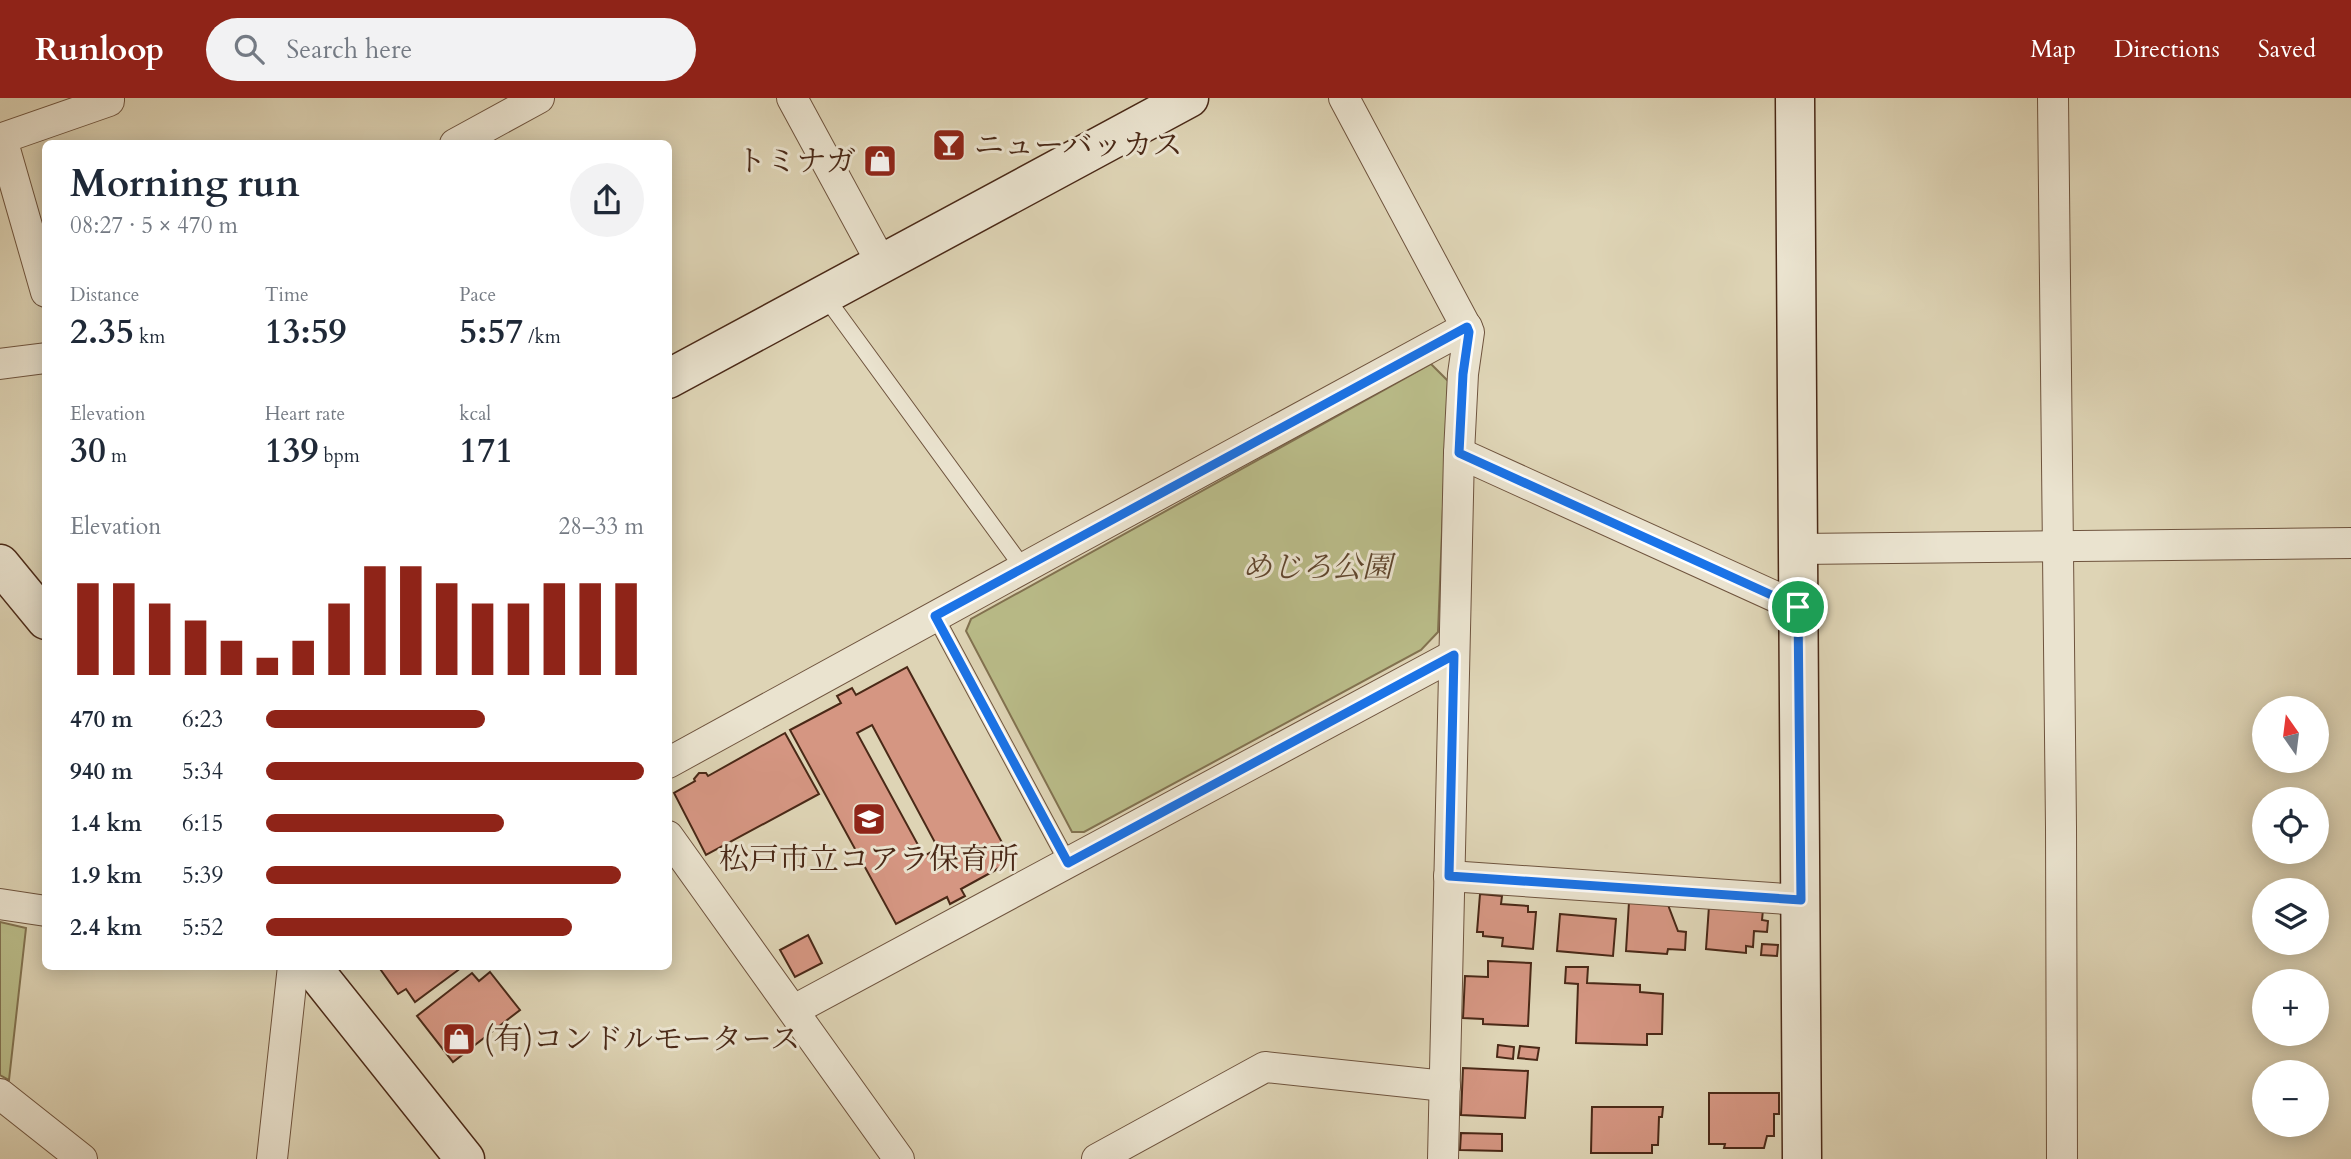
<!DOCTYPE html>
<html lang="en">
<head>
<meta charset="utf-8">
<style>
	body { margin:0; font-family:Cardo,"Noto Serif JP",serif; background:#f2f2f3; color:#1f2937; height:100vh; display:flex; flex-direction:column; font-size:26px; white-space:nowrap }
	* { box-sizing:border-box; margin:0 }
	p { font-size:23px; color:#747a83 }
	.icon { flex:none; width:38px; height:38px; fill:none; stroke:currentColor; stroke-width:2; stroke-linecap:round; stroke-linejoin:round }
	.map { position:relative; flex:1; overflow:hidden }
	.details { position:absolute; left:42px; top:42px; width:630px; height:830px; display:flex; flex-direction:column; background:#fff; border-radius:10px; box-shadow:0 4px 18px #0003 }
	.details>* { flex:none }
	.needle { width:46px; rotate:346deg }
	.tools { position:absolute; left:2252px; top:598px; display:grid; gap:14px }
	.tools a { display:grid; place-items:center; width:77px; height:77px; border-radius:50%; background:#fff; box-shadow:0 4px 18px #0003; font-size:35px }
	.pin { position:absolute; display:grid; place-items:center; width:60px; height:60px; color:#fff; margin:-30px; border:4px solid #fff; border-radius:50%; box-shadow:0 2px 7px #0007 }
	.round { display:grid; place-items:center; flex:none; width:74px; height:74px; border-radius:37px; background:#f2f2f3 }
	.overview { display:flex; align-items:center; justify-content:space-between; height:119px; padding:0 28px }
	h1 { font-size:38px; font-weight:700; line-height:52px }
	.metrics { display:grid; grid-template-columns:repeat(3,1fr); gap:10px; height:119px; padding:7px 28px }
	.metrics div { display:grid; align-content:center }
	.metrics b { font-size:35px; font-weight:700 }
	.metrics small { font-size:19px; font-weight:400 }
	.metrics p { font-size:19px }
	.chart { height:196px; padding:14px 28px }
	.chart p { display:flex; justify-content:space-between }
	.chart svg { width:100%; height:126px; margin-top:7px; stroke:#8f2418; stroke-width:6 }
	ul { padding:0 28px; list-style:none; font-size:23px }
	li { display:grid; grid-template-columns:112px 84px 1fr; align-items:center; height:52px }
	li i { height:18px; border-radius:9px; background:#8f2418 }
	header { display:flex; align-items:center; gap:42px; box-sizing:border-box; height:98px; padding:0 35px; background:#8f2418; color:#fff }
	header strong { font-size:33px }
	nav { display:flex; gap:38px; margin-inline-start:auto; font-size:24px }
	.search { width:490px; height:63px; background:#f2f2f3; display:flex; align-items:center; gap:18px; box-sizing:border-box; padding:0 24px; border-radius:38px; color:#747a83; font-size:26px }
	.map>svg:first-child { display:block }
	.green { fill:#b9bb88; stroke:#827250; stroke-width:2 }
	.building { fill:#d59682; stroke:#4a2917; stroke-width:2; fill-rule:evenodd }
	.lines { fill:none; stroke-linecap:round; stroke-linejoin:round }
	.lane-casing { stroke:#6f543e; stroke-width:18 }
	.street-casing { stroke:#6f543e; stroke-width:32 }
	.secondary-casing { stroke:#4a2917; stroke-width:41 }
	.lane { stroke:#eae3cf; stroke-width:16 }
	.street { stroke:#eae3cf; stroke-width:30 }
	.secondary { stroke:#eae3cf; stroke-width:38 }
	.route-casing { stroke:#fff; stroke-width:14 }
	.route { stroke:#1a73e8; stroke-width:9 }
	.labels { text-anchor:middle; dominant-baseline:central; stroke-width:6; stroke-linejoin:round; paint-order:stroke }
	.poi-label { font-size:30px; fill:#4a2917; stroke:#eae3cf; text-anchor:start }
	.park-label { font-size:30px; font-style:italic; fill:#60462e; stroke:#eae3cf }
</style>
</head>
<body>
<header>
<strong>Runloop</strong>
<div class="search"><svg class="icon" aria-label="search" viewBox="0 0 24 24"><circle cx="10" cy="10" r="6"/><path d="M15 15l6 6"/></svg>Search here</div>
<nav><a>Map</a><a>Directions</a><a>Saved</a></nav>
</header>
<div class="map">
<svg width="2351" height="1061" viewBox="0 0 2351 1061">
	<rect width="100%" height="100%" fill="#ded4b5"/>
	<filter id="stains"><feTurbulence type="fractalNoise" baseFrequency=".00286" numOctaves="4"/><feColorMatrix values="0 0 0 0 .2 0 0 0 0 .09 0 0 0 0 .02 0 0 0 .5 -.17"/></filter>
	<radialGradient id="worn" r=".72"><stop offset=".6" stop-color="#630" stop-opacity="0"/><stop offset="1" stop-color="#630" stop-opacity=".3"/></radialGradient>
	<g class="green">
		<path d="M 1431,266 L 1448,283 L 1438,534 L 1421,552 L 1084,734 L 1072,734 L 966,533 L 971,521 Z"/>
		<path d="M 0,824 L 26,830 L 9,982 L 0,977 Z"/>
	</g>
	<g class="building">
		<path d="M 907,569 L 1012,763 L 961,791 L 965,798 L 950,806 L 947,799 L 896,826 L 790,632 L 841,605 L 837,598 L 852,590 L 856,597 ZM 872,627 L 938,750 L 924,758 L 857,635 Z"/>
		<path d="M 785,635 L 819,696 L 706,757 L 674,695 L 695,683 L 694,681 L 699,675 L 706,675 L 708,678 Z"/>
		<path d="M 1480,796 L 1502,798 L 1501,806 L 1528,808 L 1528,814 L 1536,814 L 1533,851 L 1502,848 L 1503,840 L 1483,838 L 1483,834 L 1477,834 Z"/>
		<path d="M 1629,804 L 1668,807 L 1678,833 L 1686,834 L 1685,852 L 1668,851 L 1667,856 L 1626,853 Z"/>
		<path d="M 1709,808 L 1763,812 L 1762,822 L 1768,823 L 1767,834 L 1754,833 L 1753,849 L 1746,848 L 1746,855 L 1706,851 Z"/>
		<path d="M 1560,816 L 1616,821 L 1613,858 L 1557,853 Z"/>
		<path d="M 808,837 L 822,865 L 795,879 L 780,852 Z"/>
		<path d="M 1762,846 L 1778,847 L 1777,858 L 1761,857 Z"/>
		<path d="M 1488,863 L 1531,865 L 1528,928 L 1483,926 L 1483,921 L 1463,920 L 1465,878 L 1488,879 Z"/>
		<path d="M 378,868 L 459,868 L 461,870 L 415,904 L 406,891 L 398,896 Z"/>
		<path d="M 1566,869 L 1588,869 L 1587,885 L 1640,887 L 1640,894 L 1663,896 L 1662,936 L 1647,936 L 1647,947 L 1576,945 L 1578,886 L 1565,885 Z"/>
		<path d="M 490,874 L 520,912 L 453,964 L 417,918 L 472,875 L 479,883 Z"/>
		<path d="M 1498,947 L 1514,949 L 1513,961 L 1497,959 Z"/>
		<path d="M 1520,948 L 1539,950 L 1537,962 L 1518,960 Z"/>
		<path d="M 1463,970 L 1528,973 L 1525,1020 L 1461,1017 Z"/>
		<path d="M 1709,995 L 1779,995 L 1779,1016 L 1774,1016 L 1774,1038 L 1767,1038 L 1764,1050 L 1724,1050 L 1725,1046 L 1709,1046 Z"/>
		<path d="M 1592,1009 L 1663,1009 L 1662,1019 L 1659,1019 L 1658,1047 L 1652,1047 L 1652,1055 L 1591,1055 Z"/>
		<path d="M 1461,1035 L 1502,1036 L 1502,1053 L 1460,1052 Z"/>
	</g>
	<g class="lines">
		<defs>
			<g id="lane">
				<path d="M 824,197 L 1024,471"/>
				<path d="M 935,518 L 1068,765"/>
			</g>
			<g id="street">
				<path d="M 792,0 L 882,166"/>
				<path d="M 1344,0 L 1469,234 L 1463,276 L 1459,355 L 1443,1061"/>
				<path d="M 2053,0 L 2061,729 L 2062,1061"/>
				<path d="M 0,41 L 109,3 L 109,0"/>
				<path d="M 2,41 L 46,194"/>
				<path d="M 455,46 L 539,0"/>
				<path d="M 0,266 L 46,260"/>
				<path d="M 1459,355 L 1798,509"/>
				<path d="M 1798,451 L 2351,445"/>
				<path d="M 668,665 L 1051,455 L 1467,229"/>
				<path d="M 668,738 L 899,1061"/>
				<path d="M 1449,778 L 1801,802"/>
				<path d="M 0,806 L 46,813"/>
				<path d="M 794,912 L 1454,557"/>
				<path d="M 0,996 L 82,1061"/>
				<path d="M 272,1061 L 293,868"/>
				<path d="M 1097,1061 L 1265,969 L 1445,988"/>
			</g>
			<g id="secondary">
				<path d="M 1795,0 L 1802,1061"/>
				<path d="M 668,281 L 1189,0"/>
				<path d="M 0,466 L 46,522"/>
				<path d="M 311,868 L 465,1061"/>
			</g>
		</defs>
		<use href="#lane" class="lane-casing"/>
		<use href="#street" class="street-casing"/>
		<use href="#secondary" class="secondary-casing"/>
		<use href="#lane" class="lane"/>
		<use href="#street" class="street"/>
		<use href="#secondary" class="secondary"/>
	</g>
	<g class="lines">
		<defs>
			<path id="route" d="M 1467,229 L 1469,234 L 1463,276 L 1459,355 L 1798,509 L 1801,802 L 1449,778 L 1454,557 L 1068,765 L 935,518 Z"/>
		</defs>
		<use href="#route" class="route-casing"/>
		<use href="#route" class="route"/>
	</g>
	<defs>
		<symbol id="bar-square" viewBox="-11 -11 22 22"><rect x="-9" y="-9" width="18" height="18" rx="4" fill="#8f2418" stroke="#eae3cf"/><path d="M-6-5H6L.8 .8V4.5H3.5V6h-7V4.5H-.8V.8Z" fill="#fff"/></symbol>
		<symbol id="shop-square" viewBox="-11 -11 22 22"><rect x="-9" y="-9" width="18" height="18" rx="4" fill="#8f2418" stroke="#eae3cf"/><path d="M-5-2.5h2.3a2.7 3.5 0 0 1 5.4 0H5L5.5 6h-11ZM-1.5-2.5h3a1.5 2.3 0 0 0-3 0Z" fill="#fff"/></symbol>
		<symbol id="school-square" viewBox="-11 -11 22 22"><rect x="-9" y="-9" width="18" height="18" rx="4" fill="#8f2418" stroke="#eae3cf"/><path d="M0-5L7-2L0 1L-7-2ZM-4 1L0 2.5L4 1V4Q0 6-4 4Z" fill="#fff"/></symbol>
	</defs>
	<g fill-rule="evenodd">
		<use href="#bar-square" x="930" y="28" width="38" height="38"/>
		<use href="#shop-square" x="861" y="44" width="38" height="38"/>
		<use href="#school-square" x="850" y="702" width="38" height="38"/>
		<use href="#shop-square" x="440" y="922" width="38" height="38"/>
	</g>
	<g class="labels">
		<g class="poi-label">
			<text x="974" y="47">ニューバッカス</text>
			<text x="856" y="63" text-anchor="end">トミナガ</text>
			<text x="869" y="761" text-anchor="middle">松戸市立コアラ保育所</text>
			<text x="484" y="941">(有)コンドルモータース</text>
		</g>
		<g class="park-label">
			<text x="1317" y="469">めじろ公園</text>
		</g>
	</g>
	<rect width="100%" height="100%" filter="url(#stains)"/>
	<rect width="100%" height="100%" fill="url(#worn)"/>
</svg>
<div class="tools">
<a><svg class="needle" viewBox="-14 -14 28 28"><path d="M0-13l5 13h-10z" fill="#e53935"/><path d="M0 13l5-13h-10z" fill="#747a83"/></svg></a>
<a><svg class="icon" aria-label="locate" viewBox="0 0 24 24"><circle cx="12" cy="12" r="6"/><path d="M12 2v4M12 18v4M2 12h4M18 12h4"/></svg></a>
<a><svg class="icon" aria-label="layers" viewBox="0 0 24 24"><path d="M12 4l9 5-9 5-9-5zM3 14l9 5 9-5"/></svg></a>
<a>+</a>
<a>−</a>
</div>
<div class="pin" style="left:1798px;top:509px;background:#1e9e55"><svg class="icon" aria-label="arrive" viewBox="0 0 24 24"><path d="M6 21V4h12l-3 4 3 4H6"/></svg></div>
<section class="details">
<div class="overview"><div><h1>Morning run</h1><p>08:27 · 5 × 470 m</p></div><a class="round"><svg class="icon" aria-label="share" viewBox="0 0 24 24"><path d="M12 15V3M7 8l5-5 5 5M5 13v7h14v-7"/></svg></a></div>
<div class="metrics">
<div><p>Distance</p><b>2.35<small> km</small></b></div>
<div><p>Time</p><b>13:59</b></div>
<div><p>Pace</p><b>5:57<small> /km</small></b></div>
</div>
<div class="metrics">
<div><p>Elevation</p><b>30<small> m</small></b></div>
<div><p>Heart rate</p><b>139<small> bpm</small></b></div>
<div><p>kcal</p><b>171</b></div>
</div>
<div class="chart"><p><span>Elevation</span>28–33 m</p>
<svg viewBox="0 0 160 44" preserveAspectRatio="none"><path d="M5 44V12M15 44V12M25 44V19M35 44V25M45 44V32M55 44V38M65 44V32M75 44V19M85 44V6M95 44V6M105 44V12M115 44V19M125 44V19M135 44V12M145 44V12M155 44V12"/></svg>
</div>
<ul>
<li><b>470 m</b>6:23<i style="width:58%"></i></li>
<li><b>940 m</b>5:34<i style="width:100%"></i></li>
<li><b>1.4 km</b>6:15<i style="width:63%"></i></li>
<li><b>1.9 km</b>5:39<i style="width:94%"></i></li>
<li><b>2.4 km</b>5:52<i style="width:81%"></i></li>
</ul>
</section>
</div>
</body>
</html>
